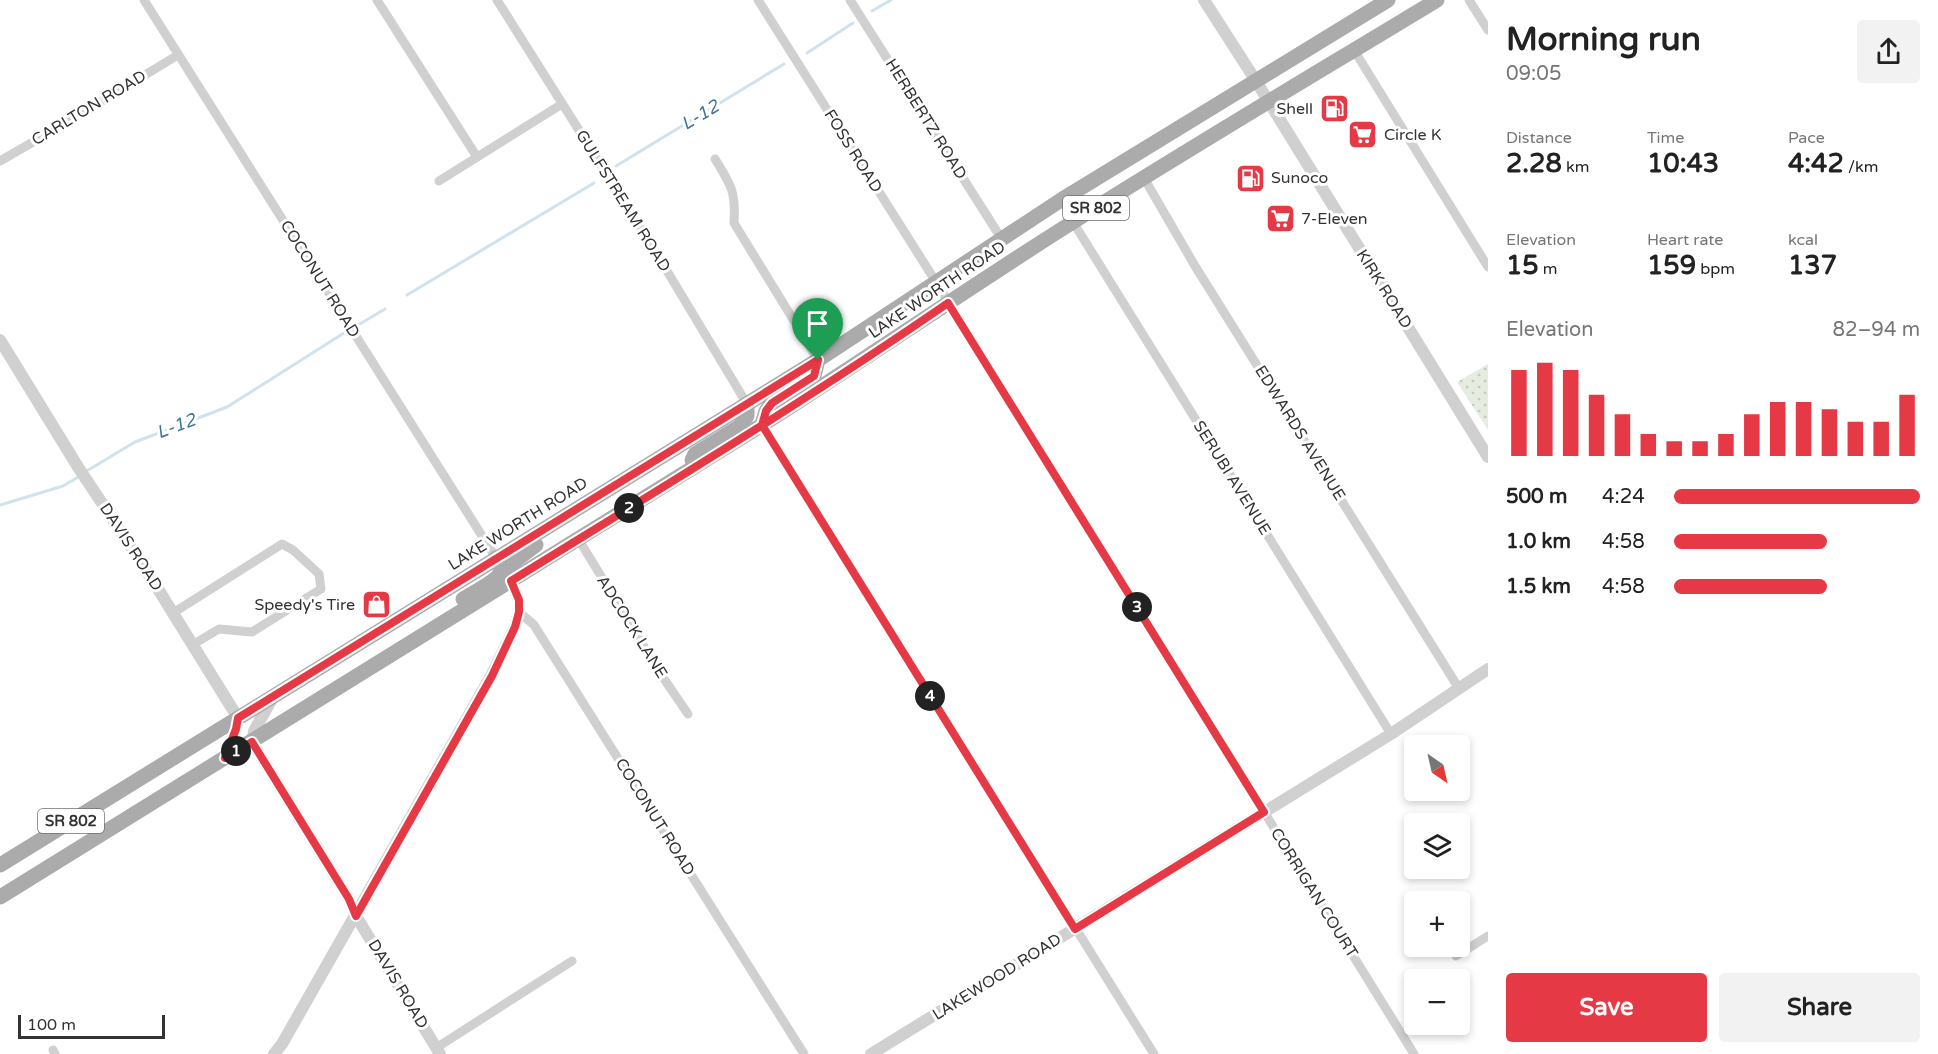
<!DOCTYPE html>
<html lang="en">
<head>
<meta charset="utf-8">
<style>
	body { margin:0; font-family:"Varela Round",sans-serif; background:#f2f2f2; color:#222; height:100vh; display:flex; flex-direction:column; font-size:22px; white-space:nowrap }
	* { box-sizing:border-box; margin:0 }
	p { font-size:20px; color:#767676 }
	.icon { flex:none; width:33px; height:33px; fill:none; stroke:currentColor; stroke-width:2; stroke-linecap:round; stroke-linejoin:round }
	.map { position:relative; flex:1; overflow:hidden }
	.sheet { display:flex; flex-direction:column; background:#fff; width:450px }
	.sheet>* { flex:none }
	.needle { width:39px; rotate:146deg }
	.fabs { position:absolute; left:1404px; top:735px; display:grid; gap:12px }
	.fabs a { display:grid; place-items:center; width:66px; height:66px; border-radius:6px; background:#fff; box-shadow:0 3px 9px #0003; font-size:30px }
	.scale { position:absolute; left:18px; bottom:15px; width:147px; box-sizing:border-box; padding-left:6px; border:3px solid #333; border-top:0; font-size:16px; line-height:21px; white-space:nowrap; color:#333; -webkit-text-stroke:4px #fff; paint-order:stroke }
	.pin { position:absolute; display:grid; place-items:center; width:51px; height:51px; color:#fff; margin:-62px -26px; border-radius:50% 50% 50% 0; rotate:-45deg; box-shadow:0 0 6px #0007 }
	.pin .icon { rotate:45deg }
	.km { position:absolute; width:30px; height:30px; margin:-15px; border-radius:50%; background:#222; color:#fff; font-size:16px; line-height:30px; text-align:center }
	.round { display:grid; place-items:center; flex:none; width:63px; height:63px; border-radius:6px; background:#f2f2f2 }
	.overview { display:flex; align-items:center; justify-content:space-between; height:102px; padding:0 18px }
	h1 { font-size:33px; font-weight:800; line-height:45px }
	.stats { display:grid; grid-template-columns:repeat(3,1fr); gap:9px; height:102px; padding:6px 18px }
	.stats div { display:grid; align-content:center }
	.stats b { font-size:26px; font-weight:800 }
	.stats small { font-size:16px; font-weight:400 }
	.stats p { font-size:16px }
	.chart { height:168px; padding:12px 18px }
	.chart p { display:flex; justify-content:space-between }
	.chart svg { width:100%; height:108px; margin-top:6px; stroke:#e63946; stroke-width:6 }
	.action { display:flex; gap:12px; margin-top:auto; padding:12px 18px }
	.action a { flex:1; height:69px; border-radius:6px; background:#e63946; color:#fff; font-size:24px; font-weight:800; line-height:69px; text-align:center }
	.action a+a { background:#f2f2f2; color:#222 }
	ul { padding:0 18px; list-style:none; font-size:20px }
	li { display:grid; grid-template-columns:96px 72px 1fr; align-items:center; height:45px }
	li i { height:15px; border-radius:8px; background:#e63946 }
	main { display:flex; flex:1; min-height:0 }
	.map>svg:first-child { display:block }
	.park { fill:url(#park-dots) }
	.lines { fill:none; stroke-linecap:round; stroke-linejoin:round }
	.stream { stroke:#cfe2ee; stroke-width:3 }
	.minor { stroke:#d0d0d0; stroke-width:9 }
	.tertiary { stroke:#d0d0d0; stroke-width:12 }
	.primary { stroke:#ababab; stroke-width:15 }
	.route-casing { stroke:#fff; stroke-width:12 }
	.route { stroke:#e63946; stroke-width:8 }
	.labels { text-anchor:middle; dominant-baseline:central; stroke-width:6; stroke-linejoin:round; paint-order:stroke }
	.shield { fill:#fff; stroke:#707070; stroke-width:1.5 }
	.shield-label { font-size:15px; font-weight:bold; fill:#333 }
	.street-label { font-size:16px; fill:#333; stroke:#fff }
	.poi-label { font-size:16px; fill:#333; stroke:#fff; text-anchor:start }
	.water-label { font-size:18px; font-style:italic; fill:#3f7597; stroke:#fff }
</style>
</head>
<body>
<main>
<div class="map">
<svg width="1488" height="1054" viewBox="0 0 1488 1054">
	<defs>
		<pattern id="park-dots" width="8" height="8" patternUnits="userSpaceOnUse" patternTransform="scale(1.5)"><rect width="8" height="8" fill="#e6ecdf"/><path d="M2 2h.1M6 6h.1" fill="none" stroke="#c6cbc0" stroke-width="1.8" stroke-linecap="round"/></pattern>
	</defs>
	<rect width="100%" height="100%" fill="#fff"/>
	<path class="park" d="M 1488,364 L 1488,430 L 1457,382 Z"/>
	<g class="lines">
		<g class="stream">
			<path d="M 872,11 L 891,0"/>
			<path d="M 807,53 L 853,23"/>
			<path d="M 616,166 L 784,64"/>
			<path d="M 407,295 L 594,183"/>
			<path d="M 358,325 L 385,309"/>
			<path d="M 85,472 L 135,442 L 227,407 L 344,333"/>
			<path d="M 0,505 L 63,486 L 80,476"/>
		</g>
		<g class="minor">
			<path d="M 144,0 L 496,558"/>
			<path d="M 377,0 L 477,157"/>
			<path d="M 497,0 L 652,246 L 747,404"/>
			<path d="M 758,0 L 936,282 L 1414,1054"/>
			<path d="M 850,0 L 1001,238"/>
			<path d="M 1469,0 L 1488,30"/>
			<path d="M 1354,50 L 1488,267"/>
			<path d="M 715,159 C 731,185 736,191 734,223 L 818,360"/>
			<path d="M 0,161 L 64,124 L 178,55"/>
			<path d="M 1144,178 L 1195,266 L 1458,687"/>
			<path d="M 439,181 L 562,104"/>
			<path d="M 1073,222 L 1391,734"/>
			<path d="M 762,425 L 1154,1054"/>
			<path d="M 579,540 L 660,673 L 688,714"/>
			<path d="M 519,612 L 534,625 L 804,1054"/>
			<path d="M 173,613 L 282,544 L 293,550 L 319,574 L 321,589 L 252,632 L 219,629 L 192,645"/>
			<path d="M 1456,956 L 1488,936"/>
			<path d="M 436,1048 L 572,961"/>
			<path d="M 53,1050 L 55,1054"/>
		</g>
		<g class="tertiary">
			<path d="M 1204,0 L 1256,81 L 1488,457"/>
			<path d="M 0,340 L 78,467 L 145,568 L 238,718 L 236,729 L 225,758"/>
			<path d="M 273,697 L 254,731 L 252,742 L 349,899 L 356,916 L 440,1054"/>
			<path d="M 274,1054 L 282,1044 L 491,676 L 515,627 L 519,612 L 519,600 L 511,581"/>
			<path d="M 871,1054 L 1391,734 L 1488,669"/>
		</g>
		<g class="primary">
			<path d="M 762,425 L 766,411 L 772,403 L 814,376 L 818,360"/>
			<path d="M 694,467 L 692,460 L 695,454 L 740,426 L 747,416 L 747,404"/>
			<path d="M 511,581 L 512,563 L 536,545"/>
			<path d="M 463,599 C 471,594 497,581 500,573 C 502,568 498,563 496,558"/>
			<path d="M 0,865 L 818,360 L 1061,200 L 1388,0"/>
			<path d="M 0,897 L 762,425 C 866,359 968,288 1073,222 C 1193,146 1315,74 1437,0"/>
		</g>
	</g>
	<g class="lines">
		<defs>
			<path id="route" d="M 818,360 L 238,718 L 236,729 L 225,758 L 252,742 L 349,899 L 356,916 L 492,676 L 515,627 L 519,612 L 519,600 L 511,581 C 658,490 806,401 948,303 L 1264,812 L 1075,929 L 762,425 L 766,411 L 772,403 L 814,376 L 818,360"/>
		</defs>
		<use href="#route" class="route-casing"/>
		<use href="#route" class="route"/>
	</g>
	<defs>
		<symbol id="fuel-square" viewBox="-11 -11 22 22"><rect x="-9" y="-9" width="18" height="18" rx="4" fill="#e63946" stroke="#fff"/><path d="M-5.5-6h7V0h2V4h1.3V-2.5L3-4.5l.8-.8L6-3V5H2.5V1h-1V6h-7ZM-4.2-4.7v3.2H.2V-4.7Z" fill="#fff"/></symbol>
		<symbol id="supermarket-square" viewBox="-11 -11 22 22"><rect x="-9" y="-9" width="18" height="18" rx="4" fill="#e63946" stroke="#fff"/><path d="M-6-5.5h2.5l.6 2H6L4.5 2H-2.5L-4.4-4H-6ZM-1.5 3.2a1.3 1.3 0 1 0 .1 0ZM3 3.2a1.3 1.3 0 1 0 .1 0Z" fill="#fff"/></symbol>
		<symbol id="shop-square" viewBox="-11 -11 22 22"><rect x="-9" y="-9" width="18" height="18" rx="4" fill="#e63946" stroke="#fff"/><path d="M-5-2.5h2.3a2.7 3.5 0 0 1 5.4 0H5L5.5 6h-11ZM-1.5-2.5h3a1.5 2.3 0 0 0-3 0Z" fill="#fff"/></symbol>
	</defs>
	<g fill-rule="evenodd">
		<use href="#fuel-square" x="1318" y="92" width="33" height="33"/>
		<use href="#supermarket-square" x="1346" y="118" width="33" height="33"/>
		<use href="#fuel-square" x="1234" y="162" width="33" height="33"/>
		<use href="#supermarket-square" x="1264" y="202" width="33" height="33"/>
		<use href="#shop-square" x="360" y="588" width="33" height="33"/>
	</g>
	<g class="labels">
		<g class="shield">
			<rect x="1063" y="196" width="66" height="24" rx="4.5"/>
			<rect x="38" y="809" width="66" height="24" rx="4.5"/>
		</g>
		<g class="shield-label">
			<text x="1096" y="208">SR 802</text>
			<text x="71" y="821">SR 802</text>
		</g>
		<g class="street-label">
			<text transform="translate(89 108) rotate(-31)">CARLTON ROAD</text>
			<text transform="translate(926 119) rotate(58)">HERBERTZ ROAD</text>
			<text transform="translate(853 151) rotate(58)">FOSS ROAD</text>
			<text transform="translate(623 201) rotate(58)">GULFSTREAM ROAD</text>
			<text transform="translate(320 279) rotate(58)">COCONUT ROAD</text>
			<text transform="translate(1384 289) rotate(58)">KIRK ROAD</text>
			<text transform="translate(937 290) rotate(-34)">LAKE WORTH ROAD</text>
			<text transform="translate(1300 433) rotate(58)">EDWARDS AVENUE</text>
			<text transform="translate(1232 478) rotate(58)">SERUBI AVENUE</text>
			<text transform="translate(518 524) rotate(-32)">LAKE WORTH ROAD</text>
			<text transform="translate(131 547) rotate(57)">DAVIS ROAD</text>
			<text transform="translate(632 627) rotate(58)">ADCOCK LANE</text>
			<text transform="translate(655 817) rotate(58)">COCONUT ROAD</text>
			<text transform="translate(1314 893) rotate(58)">CORRIGAN COURT</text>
			<text transform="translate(997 977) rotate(-32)">LAKEWOOD ROAD</text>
			<text transform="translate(398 984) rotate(59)">DAVIS ROAD</text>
		</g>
		<g class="poi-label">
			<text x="1313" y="109" text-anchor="end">Shell</text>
			<text x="1384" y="135">Circle K</text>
			<text x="1271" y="178">Sunoco</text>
			<text x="1301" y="219">7-Eleven</text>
			<text x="355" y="605" text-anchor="end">Speedy's Tire</text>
		</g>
		<g class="water-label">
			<text transform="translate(700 115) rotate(-31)">L-12</text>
			<text transform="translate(176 426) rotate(-21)">L-12</text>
		</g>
	</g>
</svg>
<div class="fabs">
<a><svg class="needle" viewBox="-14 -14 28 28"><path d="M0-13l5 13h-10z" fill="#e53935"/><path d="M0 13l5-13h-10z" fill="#767676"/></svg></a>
<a><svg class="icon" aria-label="layers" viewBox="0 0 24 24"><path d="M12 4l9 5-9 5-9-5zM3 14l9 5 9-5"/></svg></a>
<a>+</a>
<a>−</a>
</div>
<div class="scale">100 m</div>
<div class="pin" style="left:818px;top:360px;background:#1e9e55"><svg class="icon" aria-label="arrive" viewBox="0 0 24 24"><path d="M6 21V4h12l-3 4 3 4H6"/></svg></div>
<b class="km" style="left:236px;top:751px">1</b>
<b class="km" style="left:629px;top:508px">2</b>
<b class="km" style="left:1137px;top:607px">3</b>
<b class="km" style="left:930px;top:696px">4</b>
</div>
<section class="sheet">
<div class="overview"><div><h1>Morning run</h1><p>09:05</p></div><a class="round"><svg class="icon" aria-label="share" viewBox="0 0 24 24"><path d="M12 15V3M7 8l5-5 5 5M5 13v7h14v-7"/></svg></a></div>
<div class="stats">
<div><p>Distance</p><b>2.28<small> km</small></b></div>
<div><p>Time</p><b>10:43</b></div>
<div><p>Pace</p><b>4:42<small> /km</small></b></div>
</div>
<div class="stats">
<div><p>Elevation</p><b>15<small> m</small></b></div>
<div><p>Heart rate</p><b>159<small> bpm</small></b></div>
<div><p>kcal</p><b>137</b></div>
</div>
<div class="chart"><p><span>Elevation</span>82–94 m</p>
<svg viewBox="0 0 160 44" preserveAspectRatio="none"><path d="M5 44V9M15 44V6M25 44V9M35 44V19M45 44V27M55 44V35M65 44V38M75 44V38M85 44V35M95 44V27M105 44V22M115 44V22M125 44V25M135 44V30M145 44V30M155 44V19"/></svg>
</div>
<ul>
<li><b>500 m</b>4:24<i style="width:100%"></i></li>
<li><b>1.0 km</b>4:58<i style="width:62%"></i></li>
<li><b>1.5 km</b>4:58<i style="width:62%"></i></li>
</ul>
<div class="action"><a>Save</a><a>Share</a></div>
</section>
</main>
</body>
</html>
